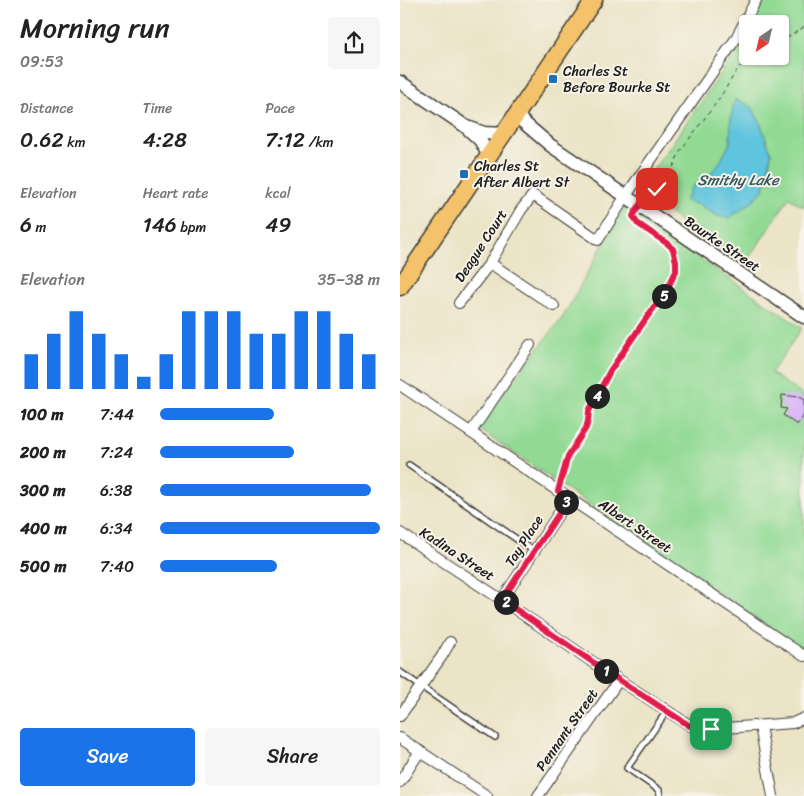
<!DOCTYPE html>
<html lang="en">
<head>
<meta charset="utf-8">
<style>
	body { margin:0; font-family:Sriracha,sans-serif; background:#f6f6f6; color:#222; height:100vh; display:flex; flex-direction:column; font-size:19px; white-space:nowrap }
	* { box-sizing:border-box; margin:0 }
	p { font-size:16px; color:#767676 }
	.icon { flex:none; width:28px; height:28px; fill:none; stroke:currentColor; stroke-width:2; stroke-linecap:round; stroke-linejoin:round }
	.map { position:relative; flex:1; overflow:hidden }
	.details { display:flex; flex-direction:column; background:#fff; width:400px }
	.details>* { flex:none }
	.needle { width:32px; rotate:214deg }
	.buttons { position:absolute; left:339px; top:15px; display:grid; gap:10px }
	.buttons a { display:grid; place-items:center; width:50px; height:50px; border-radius:5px; background:#fff; box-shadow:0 1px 4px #0004; font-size:25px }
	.pin { position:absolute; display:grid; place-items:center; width:42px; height:42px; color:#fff; margin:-21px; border-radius:10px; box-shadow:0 2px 8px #0006 }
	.km { position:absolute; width:25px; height:25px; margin:-12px; border-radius:50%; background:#222; color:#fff; font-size:14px; line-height:25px; text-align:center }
	.round { display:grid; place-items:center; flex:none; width:52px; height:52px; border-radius:5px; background:#f6f6f6 }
	.headline { display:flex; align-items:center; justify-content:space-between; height:85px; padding:0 20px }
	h1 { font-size:28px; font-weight:600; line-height:38px }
	.figures { display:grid; grid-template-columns:repeat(3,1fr); gap:8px; height:85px; padding:5px 20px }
	.figures div { display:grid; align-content:center }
	.figures b { font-size:21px; font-weight:600 }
	.figures small { font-size:14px; font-weight:400 }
	.figures p { font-size:14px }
	.chart { height:140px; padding:10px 20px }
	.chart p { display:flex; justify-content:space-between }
	.chart svg { width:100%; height:90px; margin-top:5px; stroke:#1a73e8; stroke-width:6 }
	.primary-button { display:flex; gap:10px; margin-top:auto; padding:10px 20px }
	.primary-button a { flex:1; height:58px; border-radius:5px; background:#1a73e8; color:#fff; font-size:20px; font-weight:600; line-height:58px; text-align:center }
	.primary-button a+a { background:#f6f6f6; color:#222 }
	ul { padding:0 20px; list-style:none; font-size:16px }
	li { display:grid; grid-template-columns:80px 60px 1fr; align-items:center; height:38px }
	li i { height:12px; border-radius:6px; background:#1a73e8 }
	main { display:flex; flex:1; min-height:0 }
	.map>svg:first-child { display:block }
	.green { fill:#92da94; stroke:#577b58 }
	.water { fill:#5fc4dd; stroke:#3e707c }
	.building { fill:#d8b0f8 }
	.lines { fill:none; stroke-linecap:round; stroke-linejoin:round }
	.service-casing { stroke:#3b3a36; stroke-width:8 }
	.minor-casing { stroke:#3b3a36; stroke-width:12 }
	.tertiary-casing { stroke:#3b3a36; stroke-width:15 }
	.trunk-casing { stroke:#3b3a36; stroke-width:19 }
	.path { stroke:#3b3a36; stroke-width:1; stroke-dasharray:4 4; stroke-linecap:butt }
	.service { stroke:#fff; stroke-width:5 }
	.minor { stroke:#fff; stroke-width:10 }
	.tertiary { stroke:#fff; stroke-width:12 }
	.trunk { stroke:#f3c26a; stroke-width:16 }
	.route-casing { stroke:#fff; stroke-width:10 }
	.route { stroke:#e11d48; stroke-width:6 }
	.poi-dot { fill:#1f6fb2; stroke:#f7f3e8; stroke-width:2 }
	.labels { text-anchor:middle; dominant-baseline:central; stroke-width:4; stroke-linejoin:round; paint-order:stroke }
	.poi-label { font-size:14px; fill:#1c1c1c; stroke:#f7f3e8; text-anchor:start }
	.street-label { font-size:14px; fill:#1c1c1c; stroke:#f7f3e8 }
	.water-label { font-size:15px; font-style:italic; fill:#335760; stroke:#f7f3e8 }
</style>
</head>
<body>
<main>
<section class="details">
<div class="headline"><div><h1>Morning run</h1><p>09:53</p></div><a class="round"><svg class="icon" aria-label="share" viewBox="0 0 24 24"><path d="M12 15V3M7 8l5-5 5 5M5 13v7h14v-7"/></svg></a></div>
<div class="figures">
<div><p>Distance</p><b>0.62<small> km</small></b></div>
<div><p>Time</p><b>4:28</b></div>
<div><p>Pace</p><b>7:12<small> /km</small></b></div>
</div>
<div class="figures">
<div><p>Elevation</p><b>6<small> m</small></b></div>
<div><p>Heart rate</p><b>146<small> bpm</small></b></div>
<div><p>kcal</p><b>49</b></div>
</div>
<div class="chart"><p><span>Elevation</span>35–38 m</p>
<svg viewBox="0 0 160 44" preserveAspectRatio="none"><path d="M5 44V27M15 44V17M25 44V6M35 44V17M45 44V27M55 44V38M65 44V27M75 44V6M85 44V6M95 44V6M105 44V17M115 44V17M125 44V6M135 44V6M145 44V17M155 44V27"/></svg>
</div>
<ul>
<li><b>100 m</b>7:44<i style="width:52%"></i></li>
<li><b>200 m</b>7:24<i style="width:61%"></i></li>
<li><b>300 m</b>6:38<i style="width:96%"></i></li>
<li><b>400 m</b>6:34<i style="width:100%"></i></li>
<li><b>500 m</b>7:40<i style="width:53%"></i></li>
</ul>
<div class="primary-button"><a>Save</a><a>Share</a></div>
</section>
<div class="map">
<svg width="404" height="796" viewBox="0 0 404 796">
	<rect width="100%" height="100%" fill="#f7f3e8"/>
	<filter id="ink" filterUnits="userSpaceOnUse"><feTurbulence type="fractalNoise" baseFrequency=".02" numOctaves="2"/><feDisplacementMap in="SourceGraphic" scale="10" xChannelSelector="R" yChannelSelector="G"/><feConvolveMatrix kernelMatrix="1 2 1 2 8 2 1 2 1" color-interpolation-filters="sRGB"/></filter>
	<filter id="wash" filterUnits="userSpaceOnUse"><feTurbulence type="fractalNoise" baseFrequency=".0096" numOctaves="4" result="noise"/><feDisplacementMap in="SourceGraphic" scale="20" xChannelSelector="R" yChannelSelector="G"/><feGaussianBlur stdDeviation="1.12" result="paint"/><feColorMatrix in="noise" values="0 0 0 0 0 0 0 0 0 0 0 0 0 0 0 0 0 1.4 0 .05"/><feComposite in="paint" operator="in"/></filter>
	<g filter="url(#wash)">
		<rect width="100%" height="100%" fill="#ebe4c7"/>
		<g class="green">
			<path d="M 364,0 L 404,0 L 404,207 L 389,198 L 345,264 L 246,198 L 242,186 L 339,48 L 347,32 L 348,56 L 380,56 L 380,24 L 352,24 Z"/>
			<path d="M 224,207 L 402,328 L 371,373 L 404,396 L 404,651 L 76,427 L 163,317 Z"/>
		</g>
		<path class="water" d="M 335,99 L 352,107 L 360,122 L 371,153 L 368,175 L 363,190 L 352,202 L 329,218 L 317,216 L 300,205 L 285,201 L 292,187 L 306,178 L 319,164 L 330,143 L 331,117 Z"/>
		<g id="blocks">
			<path class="building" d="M 382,395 L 399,397 L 404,400 L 404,415 L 397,425 L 383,415 L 387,409 L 381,408 Z"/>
		</g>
	</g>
	<g filter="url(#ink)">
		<use href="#blocks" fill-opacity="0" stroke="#3b3a36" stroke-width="1"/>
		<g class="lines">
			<defs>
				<g id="service">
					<path d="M 9,465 L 134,551"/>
					<path d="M 0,672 L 95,737"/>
					<path d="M 260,796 L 259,790 L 227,768 L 267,711"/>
				</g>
				<g id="minor">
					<path d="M 90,263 L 154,306"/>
					<path d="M 59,303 L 90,263 L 121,210 L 133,195 L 198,240 L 225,197 L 335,40 L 356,0"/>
					<path d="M 0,385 L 404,656"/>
					<path d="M 71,432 L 130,345"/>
					<path d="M 0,533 L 102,600 L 219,680 L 291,726 L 311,729 L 393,723 L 404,718"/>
					<path d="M 102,600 L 169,498"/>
					<path d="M 0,716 L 42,656 L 50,642"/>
					<path d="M 360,726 L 373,796"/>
					<path d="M 0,738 L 87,796"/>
					<path d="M 0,782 L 20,751"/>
					<path d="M 138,796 L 219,680"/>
				</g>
				<g id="tertiary">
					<path d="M 0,82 L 65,126 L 80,140 L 89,156"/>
					<path d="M 117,112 L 122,121 L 150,145 L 404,317"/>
					<path d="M 70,128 L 84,133 L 103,134"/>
				</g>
				<path id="trunk" d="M 0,287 L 194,0"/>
			</defs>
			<use href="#service" class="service-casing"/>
			<use href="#minor" class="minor-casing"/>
			<use href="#tertiary" class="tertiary-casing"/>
			<use href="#trunk" class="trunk-casing"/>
			<g class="path">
				<path d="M 380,42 L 404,27"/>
				<path d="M 247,196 L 257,189 L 269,177 L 280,151 L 317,102 L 339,67 L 354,56"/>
				<path d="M 160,481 L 168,456 L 186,428 L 189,421 L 189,411 L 210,371 L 254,307 L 263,298 L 276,271 L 276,262 L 273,249 L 269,244 L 237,223 L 233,216 L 234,213"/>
			</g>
			<use href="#service" class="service"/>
			<use href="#minor" class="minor"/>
			<use href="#tertiary" class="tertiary"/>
			<use href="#trunk" class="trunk"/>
		</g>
	</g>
	<g class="lines" filter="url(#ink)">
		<defs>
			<path id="route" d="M 257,189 L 244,198 L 233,216 L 237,223 L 268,244 L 273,249 L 276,262 L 276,271 L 263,298 L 254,307 L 210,371 L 189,411 L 188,421 L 186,428 L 168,456 L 158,491 L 169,498 L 102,600 L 219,680 L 290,726 L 311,729"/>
		</defs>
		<use href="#route" class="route-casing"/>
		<use href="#route" class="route"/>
	</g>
	<g class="poi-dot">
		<rect x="148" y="74" width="10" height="10" rx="2.5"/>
		<rect x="59" y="169" width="10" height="10" rx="2.5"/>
	</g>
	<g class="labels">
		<g class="poi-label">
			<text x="163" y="71">Charles St<tspan x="163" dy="16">Before Bourke St</tspan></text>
			<text x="74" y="166">Charles St<tspan x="74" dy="16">After Albert St</tspan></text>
		</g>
		<g class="street-label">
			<text transform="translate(322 244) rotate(34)">Bourke Street</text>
			<text transform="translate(81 246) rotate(-57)">Deague Court</text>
			<text transform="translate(235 526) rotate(34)">Albert Street</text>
			<text transform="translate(124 541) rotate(-57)">Tay Place</text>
			<text transform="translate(57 554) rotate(33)">Kadina Street</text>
			<text transform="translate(167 730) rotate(-55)">Pennant Street</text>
		</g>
		<g class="water-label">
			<text x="338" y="180">Smithy Lake</text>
		</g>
	</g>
</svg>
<div class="buttons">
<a><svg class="needle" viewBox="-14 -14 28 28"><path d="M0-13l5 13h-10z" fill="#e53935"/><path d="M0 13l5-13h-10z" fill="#767676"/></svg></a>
</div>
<div class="pin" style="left:311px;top:729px;background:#1e9e55"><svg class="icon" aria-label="arrive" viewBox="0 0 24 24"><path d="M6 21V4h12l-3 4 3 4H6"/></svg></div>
<div class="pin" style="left:257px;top:189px;background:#d93025"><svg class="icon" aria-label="check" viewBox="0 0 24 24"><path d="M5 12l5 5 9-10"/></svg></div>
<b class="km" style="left:206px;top:671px">1</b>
<b class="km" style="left:106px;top:602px">2</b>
<b class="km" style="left:166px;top:502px">3</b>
<b class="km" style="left:197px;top:396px">4</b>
<b class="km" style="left:264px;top:296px">5</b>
</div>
</main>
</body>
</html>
